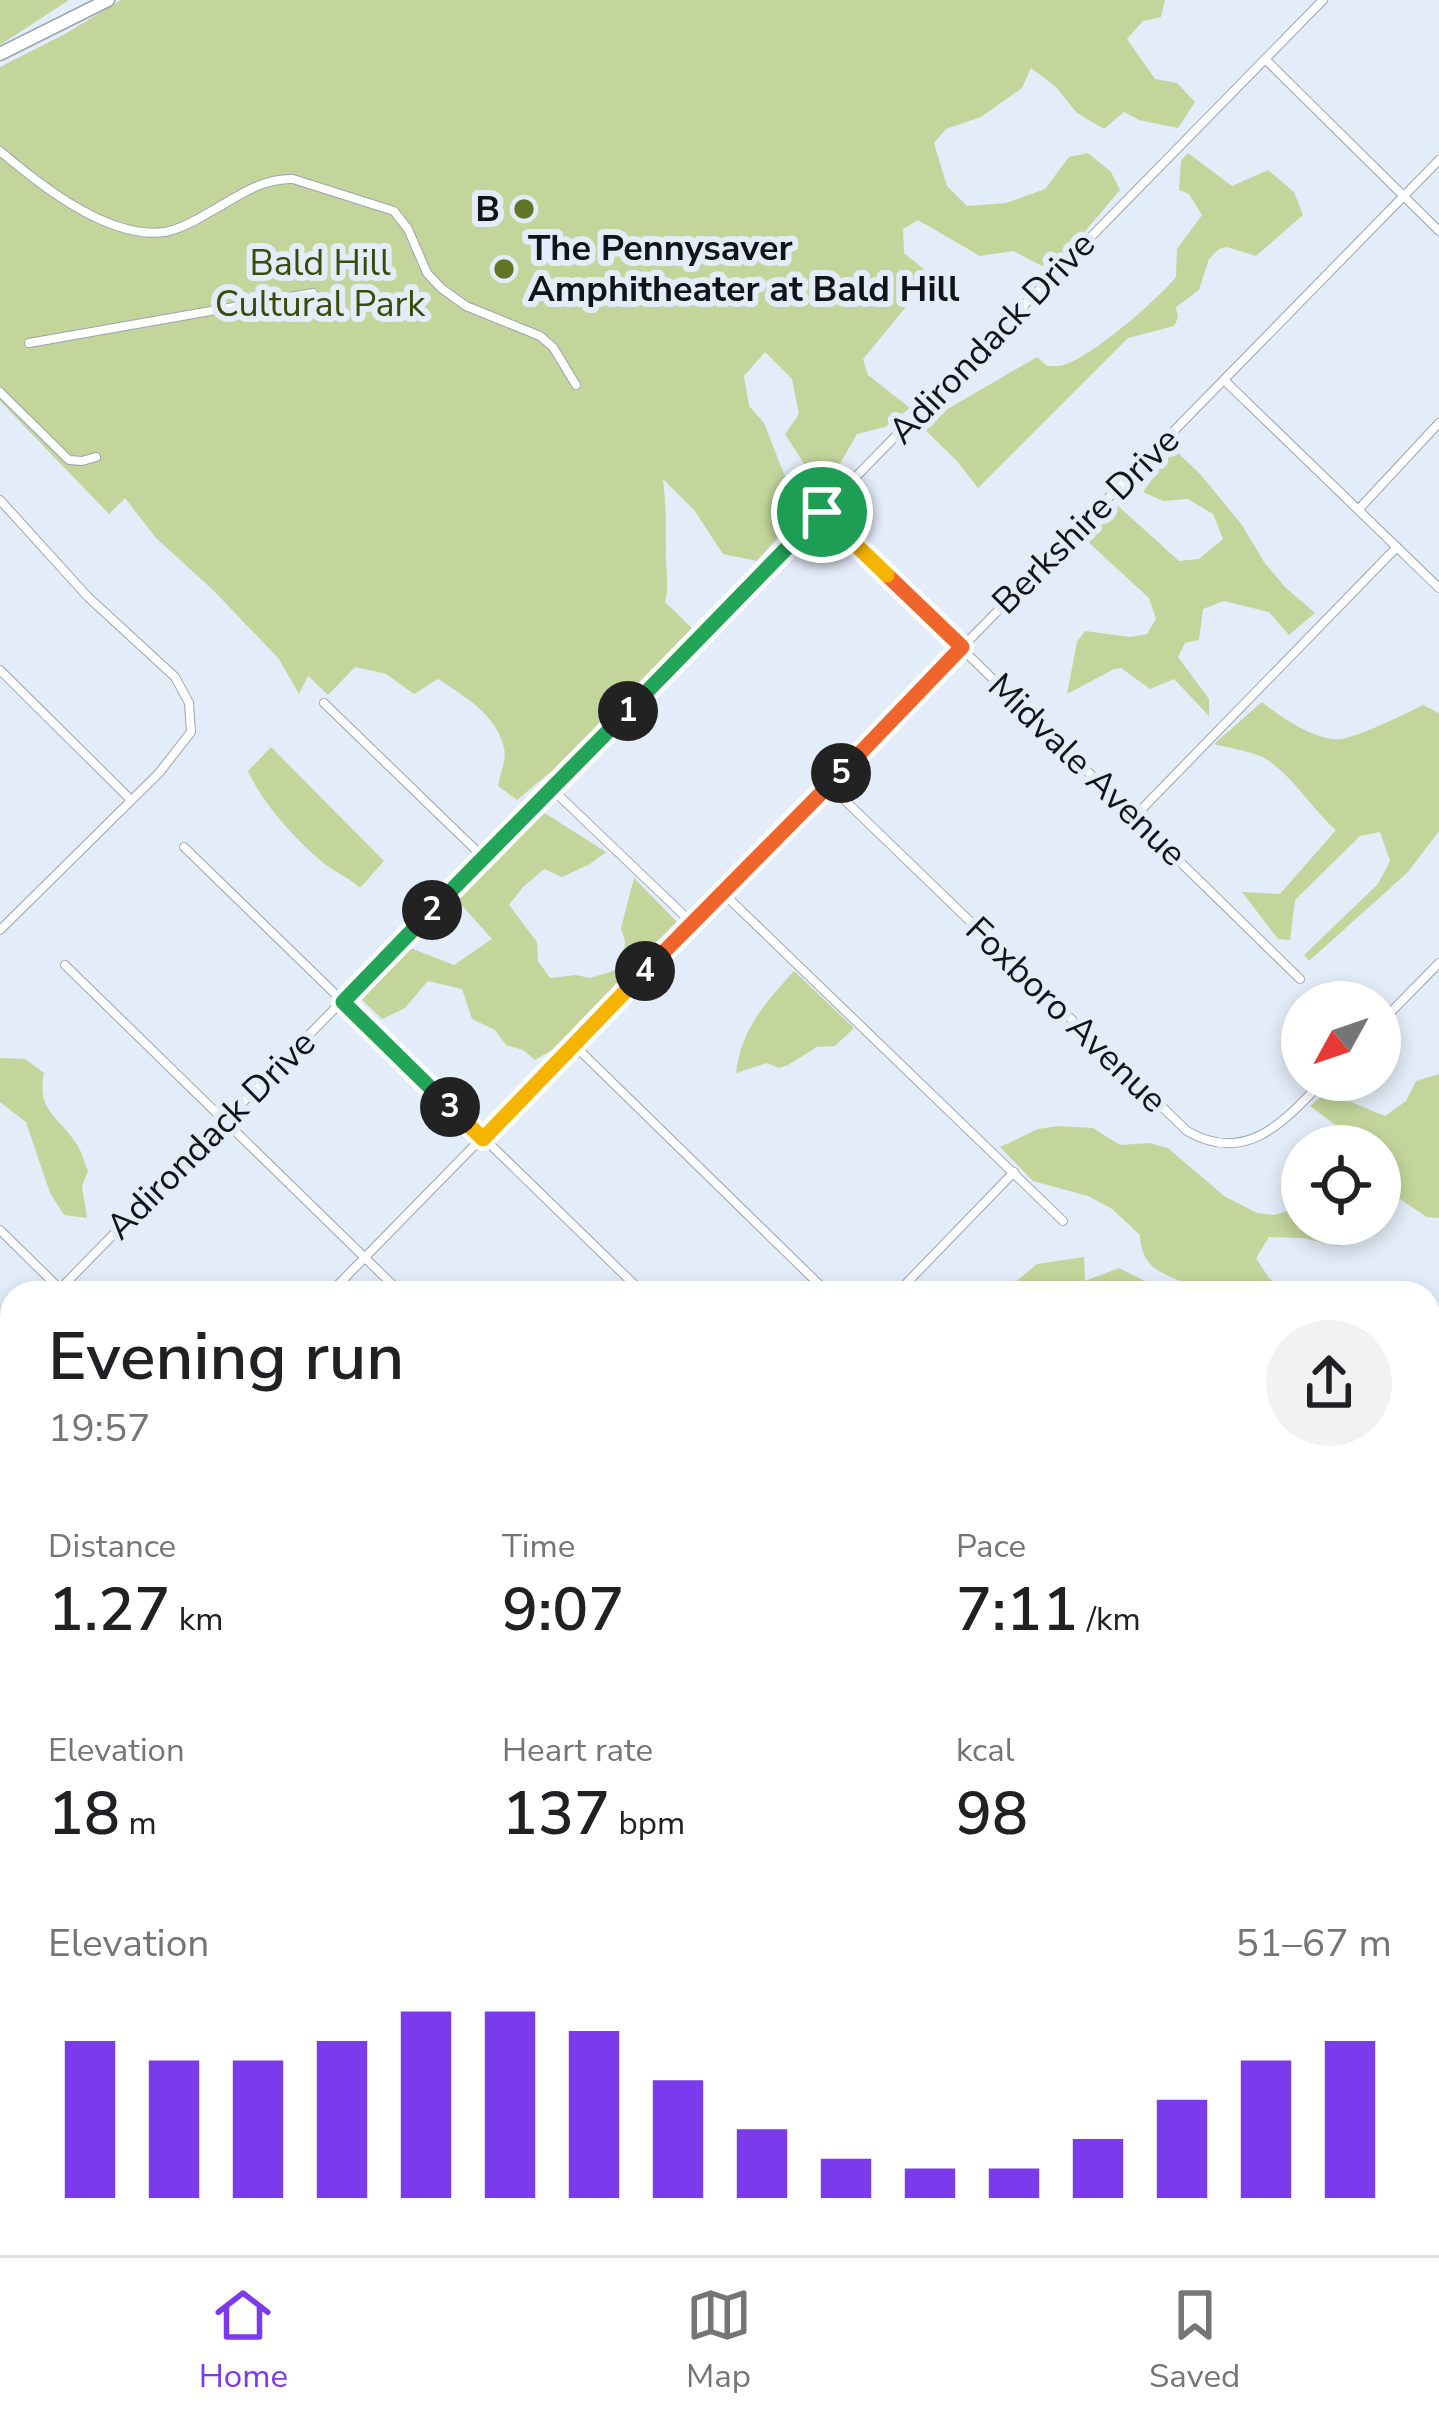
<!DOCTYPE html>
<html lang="en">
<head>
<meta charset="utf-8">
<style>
	body { margin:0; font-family:"Nunito Sans",sans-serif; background:#f2f2f2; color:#202124; height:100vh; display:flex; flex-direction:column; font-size:45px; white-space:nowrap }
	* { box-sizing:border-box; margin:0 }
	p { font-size:39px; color:#757577 }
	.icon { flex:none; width:66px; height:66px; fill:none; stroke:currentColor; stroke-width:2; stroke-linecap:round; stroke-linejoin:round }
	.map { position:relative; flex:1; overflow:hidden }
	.drawer { position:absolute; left:0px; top:1281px; width:1440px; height:975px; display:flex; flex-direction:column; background:#fff; border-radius:36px 36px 0 0; box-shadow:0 6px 18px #0003 }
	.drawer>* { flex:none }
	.needle { width:78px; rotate:230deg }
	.tools { position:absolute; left:1281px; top:981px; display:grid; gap:24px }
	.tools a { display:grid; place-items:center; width:120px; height:120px; border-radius:50%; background:#fff; box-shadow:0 6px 18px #0003; font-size:60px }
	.pin { position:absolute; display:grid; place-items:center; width:102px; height:102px; color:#fff; margin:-51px; border:6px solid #fff; border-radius:50%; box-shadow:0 3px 12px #0007 }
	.km { position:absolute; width:60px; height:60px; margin:-30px; border-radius:50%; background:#222; color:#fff; font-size:33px; line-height:60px; text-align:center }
	.round { display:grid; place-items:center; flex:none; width:126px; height:126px; border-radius:63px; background:#f2f2f2 }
	.overview { display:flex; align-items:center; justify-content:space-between; height:204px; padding:0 48px }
	h1 { font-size:66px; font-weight:600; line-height:90px }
	.metrics { display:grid; grid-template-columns:repeat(3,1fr); gap:18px; height:204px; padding:12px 48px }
	.metrics div { display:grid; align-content:center }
	.metrics b { font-size:60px; font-weight:600 }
	.metrics small { font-size:33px; font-weight:400 }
	.metrics p { font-size:33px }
	.chart { height:336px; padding:24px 48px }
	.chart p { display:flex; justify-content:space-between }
	.chart svg { width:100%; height:216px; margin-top:12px; stroke:#7c3aed; stroke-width:6 }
	.menu { display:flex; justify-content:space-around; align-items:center; height:168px; border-top:3px solid #e0e0e0; background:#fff; font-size:33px; color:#757577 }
	.menu a { display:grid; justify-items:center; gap:6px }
	.menu .selected { color:#7c3aed }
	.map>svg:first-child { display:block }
	.green { fill:#c4d59c }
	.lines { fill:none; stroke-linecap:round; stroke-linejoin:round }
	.street-casing { stroke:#9ba3b0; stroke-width:10 }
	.secondary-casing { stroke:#9ba3b0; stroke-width:15 }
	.street { stroke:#fff; stroke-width:8 }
	.secondary { stroke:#fff; stroke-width:12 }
	.split-1-casing { stroke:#fff; stroke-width:24 }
	.split-2-casing { stroke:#fff; stroke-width:24 }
	.split-3-casing { stroke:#fff; stroke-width:24 }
	.split-4-casing { stroke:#fff; stroke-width:24 }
	.split-5-casing { stroke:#fff; stroke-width:24 }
	.split-6-casing { stroke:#fff; stroke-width:24 }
	.split-7-casing { stroke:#fff; stroke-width:24 }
	.split-1 { stroke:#22a559; stroke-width:15 }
	.split-2 { stroke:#22a559; stroke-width:15 }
	.split-3 { stroke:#22a559; stroke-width:15 }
	.split-4 { stroke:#f5b400; stroke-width:15 }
	.split-5 { stroke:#f0652b; stroke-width:15 }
	.split-6 { stroke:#f0652b; stroke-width:15 }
	.split-7 { stroke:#f5b400; stroke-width:15 }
	.poi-dot { fill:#627524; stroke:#e3ecf9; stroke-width:4.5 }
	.labels { text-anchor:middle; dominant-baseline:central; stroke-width:12; stroke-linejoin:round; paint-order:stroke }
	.poi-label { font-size:36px; font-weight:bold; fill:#101317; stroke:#e3ecf9; text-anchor:end }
	.park-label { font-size:36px; fill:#3c4a08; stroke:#e3ecf9 }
	.street-label { font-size:36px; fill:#101317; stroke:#e3ecf9 }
</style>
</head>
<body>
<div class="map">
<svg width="1439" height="2255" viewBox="0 0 1439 2255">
	<rect width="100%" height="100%" fill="#e3ecf9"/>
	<g class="green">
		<path d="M 0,0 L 69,0 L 0,45 Z"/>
		<path d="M 121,0 L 1165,0 L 1161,17 L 1143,21 L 1127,39 L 1155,79 L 1177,83 L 1195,102 L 1178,128 L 1139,120 L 1124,112 L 1104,129 L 1077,113 L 1055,86 L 1031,68 L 1022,88 L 981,117 L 946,129 L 934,143 L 947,186 L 967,206 L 1006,203 L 1045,189 L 1069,157 L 1088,153 L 1111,172 L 1120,190 L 1071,248 L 1042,266 L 1013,251 L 980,256 L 918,220 L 903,229 L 904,253 L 924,269 L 910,302 L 863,359 L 868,375 L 910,408 L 885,427 L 857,434 L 837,469 L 808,470 L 785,434 L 799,414 L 792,379 L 765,352 L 744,376 L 749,406 L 764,423 L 784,474 L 807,503 L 757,561 L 723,554 L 694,510 L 663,479 C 666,504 666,526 666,551 C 665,569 670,584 665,602 L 697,633 L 553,778 L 548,774 L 517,800 L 498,786 C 500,775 507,758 504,748 C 496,714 465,697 438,679 L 414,694 L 386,674 L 355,667 L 328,695 L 308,676 L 299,694 L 279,659 L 213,590 L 156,538 L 125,498 L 109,514 L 0,401 L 0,67 L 65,34 Z"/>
		<path d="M 1188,153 L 1232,186 L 1268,170 L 1294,192 L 1303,215 L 1256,256 L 1227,247 L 1219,249 L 1209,259 L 1199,290 L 1176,307 L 1178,318 L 1174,326 L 1128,338 L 978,488 L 957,461 L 920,425 L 1037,357 L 1047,366 C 1055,366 1059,367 1066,364 C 1094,355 1157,300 1176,277 L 1177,249 L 1202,215 L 1189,194 L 1179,190 L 1181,161 Z"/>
		<path d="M 1174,449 L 1201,475 L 1242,525 L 1264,562 L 1285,587 L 1315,613 L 1289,635 L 1269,612 L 1224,601 L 1203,609 L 1199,640 L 1185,643 L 1178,657 L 1209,699 L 1209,716 L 1174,679 L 1150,689 L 1121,668 L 1114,669 L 1067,694 L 1077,642 L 1085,631 L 1130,637 L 1147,634 L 1156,619 L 1149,598 L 1087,541 L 1117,505 L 1179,561 L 1199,559 L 1223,539 L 1213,514 L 1188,499 L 1163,501 L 1143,492 Z"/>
		<path d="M 1262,702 C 1280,717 1317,742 1341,739 C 1358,737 1407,713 1423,705 L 1439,713 L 1439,831 L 1408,872 L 1309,961 L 1304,955 L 1378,884 L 1390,861 L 1380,832 L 1360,836 L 1295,900 L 1290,940 L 1278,939 L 1242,892 L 1280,894 L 1336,830 C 1312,809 1296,780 1269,761 C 1255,751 1231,749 1214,744 Z"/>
		<path d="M 271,747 L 384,861 L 360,888 C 348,877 333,871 321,861 C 295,839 261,801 248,771 Z"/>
		<path d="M 540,810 L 606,852 L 590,864 L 562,877 L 544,869 L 523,887 L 509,905 L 537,942 L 538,961 L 550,978 L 576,975 L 590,978 L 623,968 L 625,941 L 621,928 L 634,878 L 679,924 L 557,1047 L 535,1060 L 523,1050 L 506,1045 L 495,1030 L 472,1019 L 462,989 L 428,981 L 405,1008 L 382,1019 L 359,997 L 408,947 L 454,965 L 492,939 L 457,900 Z"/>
		<path d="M 794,971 L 854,1028 L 835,1046 L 817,1047 L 788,1065 L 779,1068 L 767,1063 L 736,1073 C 741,1029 766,1002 794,971 Z"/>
		<path d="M 0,1058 L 25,1059 L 44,1073 C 36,1110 58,1116 76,1143 C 82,1151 84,1162 88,1171 L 82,1186 L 87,1218 L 64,1215 L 50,1193 L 26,1122 L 0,1102 Z"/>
		<path d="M 1439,1074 L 1439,1218 L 1427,1217 L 1400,1199 L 1380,1214 L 1380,1146 L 1358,1146 L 1341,1129 L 1310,1106 L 1327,1092 L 1385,1116 L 1406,1101 L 1416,1081 Z"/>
		<path d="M 1058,1126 L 1093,1128 L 1120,1145 L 1149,1143 L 1168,1148 L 1224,1196 L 1257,1213 L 1274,1215 L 1302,1207 L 1302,1224 L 1367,1224 L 1339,1246 L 1302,1238 L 1269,1237 L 1256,1258 L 1269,1278 L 1285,1293 L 1002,1293 L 1037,1264 L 1084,1257 L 1085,1281 L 1119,1268 C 1143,1279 1170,1299 1196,1289 C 1167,1272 1142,1274 1140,1235 L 1112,1209 L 1088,1196 L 1033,1181 L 1000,1147 L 1038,1129 Z"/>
		<path d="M 12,1618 L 12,1852 L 0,1864 L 0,1631 Z"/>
	</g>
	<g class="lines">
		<defs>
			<g id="street">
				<path d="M 1265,59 L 1439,231"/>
				<path d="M 0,151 C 40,185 109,240 165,232 C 180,229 195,221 208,213 C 236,198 260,178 293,179 L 394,211 L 408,229 L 427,273 L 441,288 L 466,306 L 540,336 L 553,347 L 576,385"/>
				<path d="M 29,343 L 313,293"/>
				<path d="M 1225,381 L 1439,588"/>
				<path d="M 0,392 L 69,460 L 82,461 L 96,457"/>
				<path d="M 0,500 L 88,597 L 175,677 L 189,703 L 191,732 L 159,773 L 0,930"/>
				<path d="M 1359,509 L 1439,423"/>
				<path d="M 822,512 L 1300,979"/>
				<path d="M 0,670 L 131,800"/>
				<path d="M 324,703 L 483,857"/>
				<path d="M 829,785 L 1187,1131 C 1247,1166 1285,1120 1324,1080"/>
				<path d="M 552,789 L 692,923"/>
				<path d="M 1135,816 L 1397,547"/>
				<path d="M 184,847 L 643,1293"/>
				<path d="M 723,893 L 1063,1221"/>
				<path d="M 65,965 L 401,1293"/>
				<path d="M 1380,1023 L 1439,963"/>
				<path d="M 575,1046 L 828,1293"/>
				<path d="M 0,1230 L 64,1293"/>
				<path d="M 56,1293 L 1323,0"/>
				<path d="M 330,1293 L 1439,160"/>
				<path d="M 897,1293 L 1014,1172"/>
				<path d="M 0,1351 L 12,1339"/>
				<path d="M 0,1403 L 12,1415"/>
				<path d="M 1428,1582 L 1439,1593"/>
				<path d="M 1428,1780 L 1439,1791"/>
				<path d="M 0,1976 L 12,1964"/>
				<path d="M 1428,2128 L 1439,2117"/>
				<path d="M 286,2244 L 297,2255"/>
				<path d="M 460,2244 L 471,2255"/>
				<path d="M 683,2244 L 695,2255"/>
				<path d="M 911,2244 L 922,2255"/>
				<path d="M 1155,2244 L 1166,2255"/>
				<path d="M 721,2255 L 732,2244"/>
				<path d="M 1315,2255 L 1324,2244"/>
			</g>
			<g id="secondary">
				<path d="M 0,54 L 108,0"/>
				<path d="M 1428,1409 L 1439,1398"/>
				<path d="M 52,2255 L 63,2244"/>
			</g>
		</defs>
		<use href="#street" class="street-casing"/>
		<use href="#secondary" class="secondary-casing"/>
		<use href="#street" class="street"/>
		<use href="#secondary" class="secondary"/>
	</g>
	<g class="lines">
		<defs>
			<path id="split-1" d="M 628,711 L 822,512"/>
			<path id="split-2" d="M 432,910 L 628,711"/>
			<path id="split-3" d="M 432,910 L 343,1002 L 450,1107"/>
			<path id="split-4" d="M 450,1107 L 483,1139 L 645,971"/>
			<path id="split-5" d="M 645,971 L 841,773"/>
			<path id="split-6" d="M 841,773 L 962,647 L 887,575"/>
			<path id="split-7" d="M 822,512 L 887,575"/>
		</defs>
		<use href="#split-1" class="split-1-casing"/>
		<use href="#split-2" class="split-2-casing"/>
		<use href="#split-3" class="split-3-casing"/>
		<use href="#split-4" class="split-4-casing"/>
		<use href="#split-5" class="split-5-casing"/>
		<use href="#split-6" class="split-6-casing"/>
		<use href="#split-7" class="split-7-casing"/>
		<use href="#split-1" class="split-1"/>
		<use href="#split-2" class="split-2"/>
		<use href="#split-3" class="split-3"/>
		<use href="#split-4" class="split-4"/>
		<use href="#split-5" class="split-5"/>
		<use href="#split-6" class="split-6"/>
		<use href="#split-7" class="split-7"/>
	</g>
	<g class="poi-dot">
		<circle cx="524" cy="209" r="12"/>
		<circle cx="504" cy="269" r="12"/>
	</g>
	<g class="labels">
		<g class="poi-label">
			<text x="500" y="209">B</text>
			<text x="528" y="248" text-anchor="start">The Pennysaver<tspan x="528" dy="41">Amphitheater at Bald Hill</tspan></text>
		</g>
		<g class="park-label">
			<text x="320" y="263">Bald Hill<tspan x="320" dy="41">Cultural Park</tspan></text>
		</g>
		<g class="street-label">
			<text transform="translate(992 338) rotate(-46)">Adirondack Drive</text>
			<text transform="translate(1086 521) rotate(-45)">Berkshire Drive</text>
			<text transform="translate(1087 770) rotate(44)">Midvale Avenue</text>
			<text transform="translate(1066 1015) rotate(44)">Foxboro Avenue</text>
			<text transform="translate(211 1135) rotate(-45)">Adirondack Drive</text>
		</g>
	</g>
</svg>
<div class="tools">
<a><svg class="needle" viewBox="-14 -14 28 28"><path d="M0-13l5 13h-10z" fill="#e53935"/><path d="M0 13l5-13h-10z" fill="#757577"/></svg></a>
<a><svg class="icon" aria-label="locate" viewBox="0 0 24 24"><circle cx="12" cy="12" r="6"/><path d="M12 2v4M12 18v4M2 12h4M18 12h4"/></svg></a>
</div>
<div class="pin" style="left:822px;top:512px;background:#1e9e55"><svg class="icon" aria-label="arrive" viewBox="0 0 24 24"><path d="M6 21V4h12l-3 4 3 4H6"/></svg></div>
<b class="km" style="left:628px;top:711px">1</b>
<b class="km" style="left:432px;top:910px">2</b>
<b class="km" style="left:450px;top:1107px">3</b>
<b class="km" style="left:645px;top:971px">4</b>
<b class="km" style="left:841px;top:773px">5</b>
<section class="drawer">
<div class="overview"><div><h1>Evening run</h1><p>19:57</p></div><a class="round"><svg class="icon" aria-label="share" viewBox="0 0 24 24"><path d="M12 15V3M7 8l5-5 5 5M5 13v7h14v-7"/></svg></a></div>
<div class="metrics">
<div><p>Distance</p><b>1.27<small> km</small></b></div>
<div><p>Time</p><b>9:07</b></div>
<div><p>Pace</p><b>7:11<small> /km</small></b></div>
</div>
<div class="metrics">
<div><p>Elevation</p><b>18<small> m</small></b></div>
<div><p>Heart rate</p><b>137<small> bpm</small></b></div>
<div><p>kcal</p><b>98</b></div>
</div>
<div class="chart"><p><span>Elevation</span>51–67 m</p>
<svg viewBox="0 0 160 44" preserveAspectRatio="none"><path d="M5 44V12M15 44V16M25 44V16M35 44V12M45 44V6M55 44V6M65 44V10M75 44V20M85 44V30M95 44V36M105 44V38M115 44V38M125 44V32M135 44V24M145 44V16M155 44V12"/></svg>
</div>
</section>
</div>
<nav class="menu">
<a class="selected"><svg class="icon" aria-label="home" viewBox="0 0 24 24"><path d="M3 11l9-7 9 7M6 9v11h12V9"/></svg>Home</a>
<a><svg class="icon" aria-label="map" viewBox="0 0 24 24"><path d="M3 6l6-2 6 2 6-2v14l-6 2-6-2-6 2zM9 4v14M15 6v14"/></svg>Map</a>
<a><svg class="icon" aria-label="saved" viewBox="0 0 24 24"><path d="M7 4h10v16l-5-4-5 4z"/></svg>Saved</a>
</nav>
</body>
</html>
